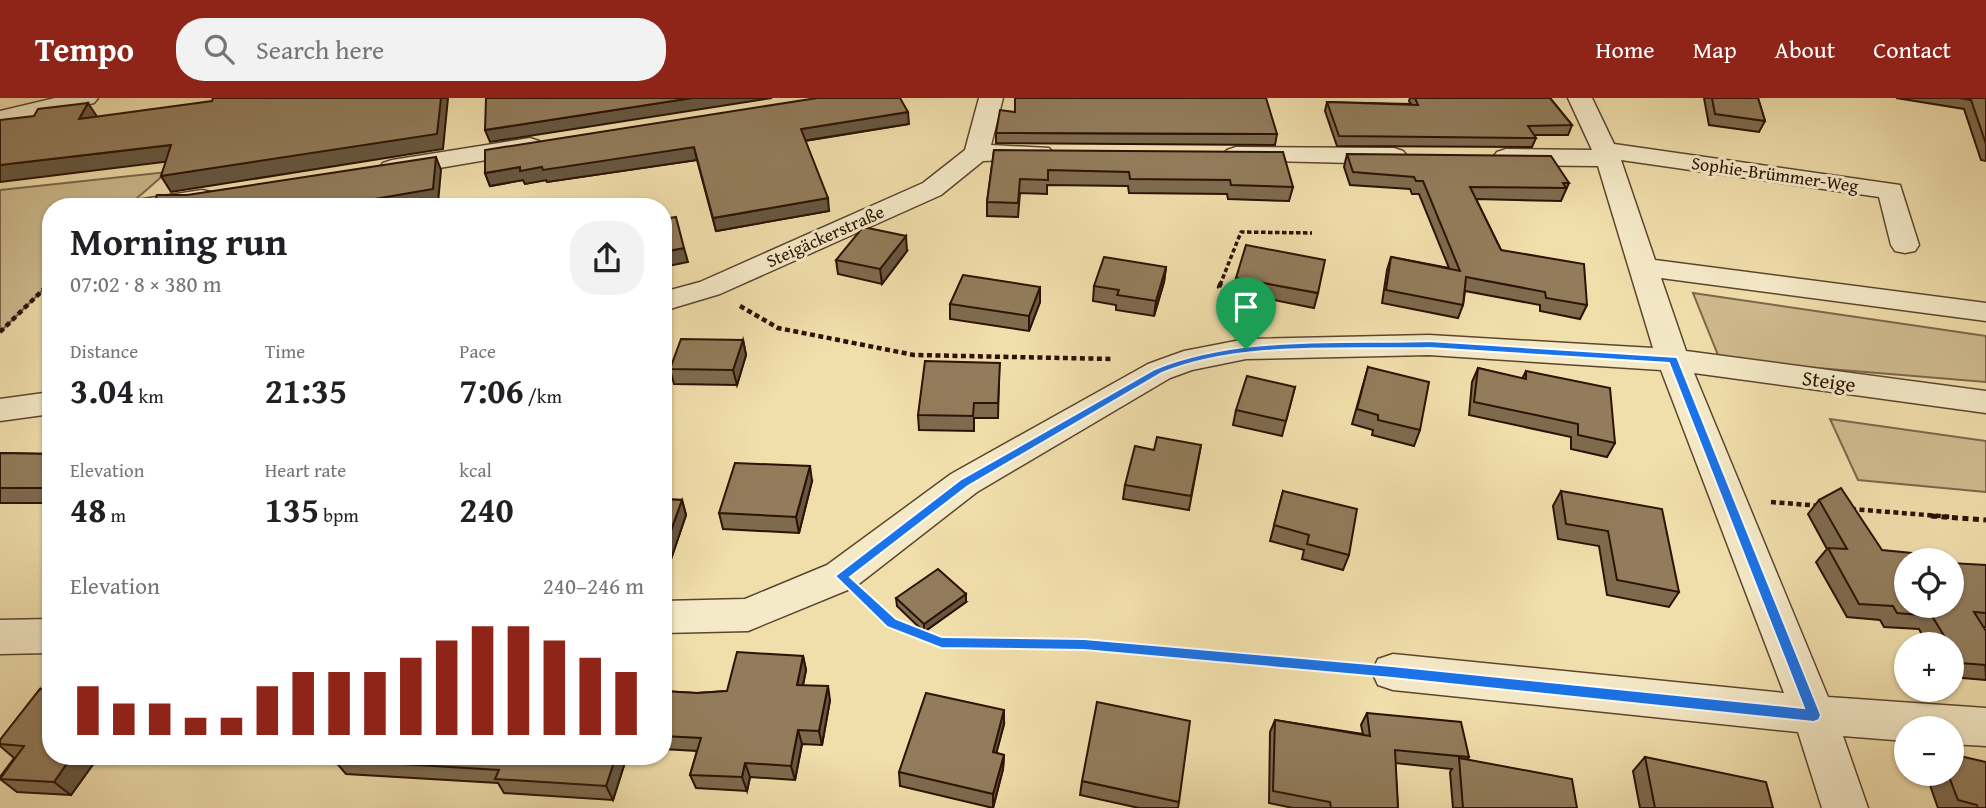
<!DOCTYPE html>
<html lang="en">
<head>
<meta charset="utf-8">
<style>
	body { margin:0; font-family:"Gentium Book Plus",serif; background:#f2f2f2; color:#202124; height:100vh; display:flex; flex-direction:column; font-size:26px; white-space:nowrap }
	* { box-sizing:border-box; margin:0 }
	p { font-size:23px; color:#757577 }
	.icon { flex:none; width:38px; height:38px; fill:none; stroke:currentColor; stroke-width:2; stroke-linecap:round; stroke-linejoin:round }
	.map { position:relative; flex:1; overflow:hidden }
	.panel { position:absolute; left:42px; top:100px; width:630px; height:567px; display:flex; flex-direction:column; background:#fff; border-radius:28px; box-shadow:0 2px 5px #0004 }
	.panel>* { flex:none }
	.tools { position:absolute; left:1894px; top:450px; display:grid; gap:14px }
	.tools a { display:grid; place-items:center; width:70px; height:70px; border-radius:50%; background:#fff; box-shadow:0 2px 5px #0004; font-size:35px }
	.pin { position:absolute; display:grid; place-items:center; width:60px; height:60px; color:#fff; margin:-72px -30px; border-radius:50% 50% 50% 0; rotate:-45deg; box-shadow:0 0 7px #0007 }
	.pin .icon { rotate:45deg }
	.round { display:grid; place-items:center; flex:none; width:74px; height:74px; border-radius:28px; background:#f2f2f2 }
	.headline { display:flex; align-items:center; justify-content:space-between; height:119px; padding:0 28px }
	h1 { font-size:38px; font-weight:700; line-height:52px }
	.figures { display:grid; grid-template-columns:repeat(3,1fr); gap:10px; height:119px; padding:7px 28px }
	.figures div { display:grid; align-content:center }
	.figures b { font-size:35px; font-weight:700 }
	.figures small { font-size:19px; font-weight:400 }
	.figures p { font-size:19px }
	.chart { height:196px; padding:14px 28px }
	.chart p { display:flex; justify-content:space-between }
	.chart svg { width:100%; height:126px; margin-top:7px; stroke:#8f2418; stroke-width:6 }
	header { display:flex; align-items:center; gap:42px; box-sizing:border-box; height:98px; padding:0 35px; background:#8f2418; color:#fff }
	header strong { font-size:33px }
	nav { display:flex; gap:38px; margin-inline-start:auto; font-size:24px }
	.search { width:490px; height:63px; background:#f2f2f2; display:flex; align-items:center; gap:18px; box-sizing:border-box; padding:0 24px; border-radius:28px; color:#757577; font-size:26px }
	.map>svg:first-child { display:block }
	.green { fill:#cfbb8f; stroke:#7e664a; stroke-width:2 }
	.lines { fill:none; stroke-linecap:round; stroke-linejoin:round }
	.minor-casing { stroke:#5d452e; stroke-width:3 }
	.path-far2 { stroke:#2c1204; stroke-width:3.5; stroke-dasharray:4.5 2.5; stroke-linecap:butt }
	.path-far1 { stroke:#2c1204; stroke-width:4.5; stroke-dasharray:5 3.5; stroke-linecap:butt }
	.path { stroke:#2c1204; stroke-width:5; stroke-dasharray:6 4.5; stroke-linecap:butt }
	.minor { fill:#f5eac8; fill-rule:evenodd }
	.wall { fill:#7e6b4e; stroke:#2c1204; stroke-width:2 }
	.shaded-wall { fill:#665740; stroke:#2c1204; stroke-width:2 }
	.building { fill:#927c5b; stroke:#2c1204; stroke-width:2 }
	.route { fill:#1a73e8; stroke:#fff; stroke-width:2; fill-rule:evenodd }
	.labels { text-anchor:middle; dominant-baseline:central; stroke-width:6; stroke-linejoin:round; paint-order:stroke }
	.far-street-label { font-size:18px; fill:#2c1204; stroke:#f5eac8 }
	.street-label { font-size:21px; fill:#2c1204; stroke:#f5eac8 }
</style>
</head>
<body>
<header>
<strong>Tempo</strong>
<div class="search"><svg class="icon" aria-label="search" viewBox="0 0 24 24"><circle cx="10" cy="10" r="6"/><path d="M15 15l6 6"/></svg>Search here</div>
<nav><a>Home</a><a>Map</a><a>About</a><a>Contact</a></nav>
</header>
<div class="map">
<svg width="1986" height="710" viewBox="0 0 1986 710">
	<rect width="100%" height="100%" fill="#f0deab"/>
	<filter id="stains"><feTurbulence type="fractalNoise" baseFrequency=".00286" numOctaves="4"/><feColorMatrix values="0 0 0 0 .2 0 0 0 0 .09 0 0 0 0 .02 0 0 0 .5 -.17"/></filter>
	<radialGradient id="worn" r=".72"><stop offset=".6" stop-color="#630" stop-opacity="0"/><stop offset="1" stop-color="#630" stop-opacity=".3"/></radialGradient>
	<g class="green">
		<path d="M 167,74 L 128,108 L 51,108 L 51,184 L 0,234 L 0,92 Z"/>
		<path d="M 1693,195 L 1986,238 L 1986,284 L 1720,262 Z"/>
		<path d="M 1830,321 L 1986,343 L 1986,394 L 1858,382 Z"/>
	</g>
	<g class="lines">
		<defs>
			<g id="minor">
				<path d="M 55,0 L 98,0 L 94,5 L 0,27 L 0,13 Z"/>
				<path d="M 979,0 L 1003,0 L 991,47 L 1049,50 L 1053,55 L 1049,60 L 983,63 L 941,97 L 720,196 L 663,213 L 663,194 L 700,184 L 923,85 L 965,52 Z"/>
				<path d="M 1568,0 L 1592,0 L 1614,46 L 1900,87 L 1919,147 L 1915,153 L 1905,155 L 1895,153 L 1891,147 L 1879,99 L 1621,62 L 1655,162 L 1986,205 L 1986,223 L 1661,180 L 1686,253 L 1986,293 L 1986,315 L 1694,275 L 1828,599 L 1986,610 L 1986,648 L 1951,646 L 1951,630 L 1906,630 L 1906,643 L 1843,638 L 1868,710 L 1822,710 L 1798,634 L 1393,592 L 1378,587 L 1372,574 L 1378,561 L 1393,556 L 1784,595 L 1661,272 L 1429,257 L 1246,261 L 1192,272 L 1170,280 L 977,394 L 855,489 L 748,533 L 663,535 L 663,503 L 745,501 L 827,467 L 951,376 L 1148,266 L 1184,253 L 1246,241 L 1429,237 L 1653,250 L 1598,68 L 1506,67 L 1497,64 L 1493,59 L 1497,54 L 1506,51 L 1592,52 Z"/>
				<path d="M 530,40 L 539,43 L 543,48 L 539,53 L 392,78 L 383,75 L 379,70 L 383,65 L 392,62 Z"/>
				<path d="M 1236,49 L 1394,50 L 1403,53 L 1407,58 L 1403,63 L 1394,66 L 1227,62 L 1223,57 L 1227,52 Z"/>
				<path d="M 202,92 L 211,94 L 215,100 L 211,106 L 199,108 L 133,108 L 137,102 Z"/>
				<path d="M 51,294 L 51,316 L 0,323 L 0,301 Z"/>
				<path d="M 51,521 L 51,555 L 0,556 L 0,522 Z"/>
			</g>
		</defs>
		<use href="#minor" class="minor-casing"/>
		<g class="path-far2">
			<path d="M 48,187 L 51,184"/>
			<path d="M 1220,187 L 1241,134 L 1312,135"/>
		</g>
		<g class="path-far1">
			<path d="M 1221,185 L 1219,189 L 1243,211 L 1244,222"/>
			<path d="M 740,208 L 778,230 L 914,257 L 1112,261"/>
			<path d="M 0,234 L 50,185"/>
			<path d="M 1771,404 L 1821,408"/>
			<path d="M 1851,411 L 1952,419"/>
		</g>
		<g class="path">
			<path d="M 1931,418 L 1986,422"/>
			<path d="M 868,503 L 892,525 L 941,545 L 1084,547 L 1353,571"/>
		</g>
		<use href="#minor" class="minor"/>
	</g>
	<g class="wall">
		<path d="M 1410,0 L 1550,0 L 1572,27 L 1568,37 L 1534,37 L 1536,40 L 1532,49 L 1337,48 L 1325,13 L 1327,4 L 1411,6 L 1409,3 Z"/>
		<path d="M 1704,0 L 1758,0 L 1765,23 L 1759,34 L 1709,27 Z"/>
		<path d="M 1896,0 L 1986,0 L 1986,63 L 1981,62 L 1964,11 Z"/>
		<path d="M 909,26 L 805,43 L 829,113 L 716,133 L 697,62 L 547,84 L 546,82 L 525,86 L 523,82 L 490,88 L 485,75 Z"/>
		<path d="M 996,35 L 1277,36 L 1275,47 L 996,45 Z"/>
		<path d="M 994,52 L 1293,89 L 1289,103 L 1228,101 L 1227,96 L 1129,95 L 1128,88 L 1047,87 L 1047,96 L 1020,95 L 1018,119 L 987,118 L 987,104 Z"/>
		<path d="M 1347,56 L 1569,85 L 1561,103 L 1476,101 L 1501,152 L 1587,207 L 1580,221 L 1540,213 L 1540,207 L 1465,193 L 1463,207 L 1458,220 L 1382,205 L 1387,172 L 1391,159 L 1449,170 L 1419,96 L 1412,96 L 1410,91 L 1350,87 L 1344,69 Z"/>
		<path d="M 907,153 L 882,186 L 838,176 L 836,162 Z"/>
		<path d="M 1166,169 L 1164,184 L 1154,218 L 1116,212 L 1116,207 L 1093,203 L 1094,188 Z"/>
		<path d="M 1236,180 L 1318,195 L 1314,210 L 1233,194 Z"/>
		<path d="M 1040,189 L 1040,204 L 1029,233 L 950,221 L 950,206 Z"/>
		<path d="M 743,242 L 746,257 L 737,287 L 674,286 L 670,271 Z"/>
		<path d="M 1368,269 L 1420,332 L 1414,348 L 1372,337 L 1373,332 L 1352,326 Z"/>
		<path d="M 1478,270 L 1522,281 L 1526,273 L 1615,345 L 1607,359 L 1571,351 L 1571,339 L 1469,317 L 1472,284 Z"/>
		<path d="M 999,280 L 998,320 L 974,320 L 974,333 L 919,332 L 918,317 Z"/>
		<path d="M 1295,289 L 1282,338 L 1233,327 L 1236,312 Z"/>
		<path d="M 1201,347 L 1189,412 L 1123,401 L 1125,387 L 1154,352 Z"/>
		<path d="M 0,355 L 51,356 L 51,405 L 0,405 Z"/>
		<path d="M 812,383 L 799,435 L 723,431 L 719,415 Z"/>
		<path d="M 1283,393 L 1349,457 L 1343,472 L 1302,461 L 1304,452 L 1270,443 Z"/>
		<path d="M 1561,393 L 1679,494 L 1669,509 L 1607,497 L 1599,448 L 1558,441 L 1553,408 Z"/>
		<path d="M 663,401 L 682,402 L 686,417 L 670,464 L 663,464 Z"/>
		<path d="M 1819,402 L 1906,508 L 1986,467 L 1986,529 L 1984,529 L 1986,582 L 1951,579 L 1951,546 L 1927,546 L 1919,531 L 1884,529 L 1880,522 L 1847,519 L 1816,464 L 1827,451 L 1808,416 Z"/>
		<path d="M 896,500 L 966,504 L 924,534 L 897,508 Z"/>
		<path d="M 803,558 L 806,572 L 803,587 L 830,602 L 822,647 L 802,646 L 795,682 L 750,679 L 747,693 L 696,690 L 690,677 L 697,653 L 663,651 L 663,593 L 697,595 L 727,593 Z"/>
		<path d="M 40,591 L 51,658 L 118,658 L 112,666 L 94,665 L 71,697 L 17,694 L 0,681 L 0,679 L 14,660 L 0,648 L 0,642 Z"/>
		<path d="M 1367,615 L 1469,659 L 1467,662 L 1577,710 L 1453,710 L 1450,674 L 1452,671 L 1395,665 L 1398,710 L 1293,710 L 1269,705 L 1270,634 L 1275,622 L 1363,636 L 1361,627 Z"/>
		<path d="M 1004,626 L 996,655 L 1004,657 L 1003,671 L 993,710 L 900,688 L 899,674 Z"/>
		<path d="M 627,658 L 613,702 L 504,695 L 498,685 L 346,676 L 334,662 Z"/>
		<path d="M 1645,659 L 1773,710 L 1640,710 L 1633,673 Z"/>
		<path d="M 1926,676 L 1951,676 L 1986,710 L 1938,710 Z"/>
		<path d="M 1082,683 L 1179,704 L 1178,710 L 1139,710 L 1080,697 Z"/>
	</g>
	<g class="shaded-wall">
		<path d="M 441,0 L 448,0 L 443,51 L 171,94 L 161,78 Z"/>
		<path d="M 692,0 L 772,0 L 490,44 L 485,32 Z"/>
		<path d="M 88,5 L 98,20 L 79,21 Z"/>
		<path d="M 908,14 L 909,26 L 802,43 L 801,31 Z"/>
		<path d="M 171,47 L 180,62 L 0,84 L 0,67 Z"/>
		<path d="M 694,49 L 697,62 L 547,84 L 546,82 L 525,86 L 523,82 L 490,88 L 485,75 L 520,69 Z"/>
		<path d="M 436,59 L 441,72 L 438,105 L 417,108 L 334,108 Z"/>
		<path d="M 828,100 L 829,113 L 716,133 L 713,120 Z"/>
		<path d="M 906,138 L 907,153 L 882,186 L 880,171 Z"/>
		<path d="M 684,150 L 688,164 L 663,169 L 663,154 Z"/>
		<path d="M 1166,169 L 1164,184 L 1154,218 L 1156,203 Z"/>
		<path d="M 1040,189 L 1040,204 L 1029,233 L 1029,218 Z"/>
		<path d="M 743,242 L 746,257 L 737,287 L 733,272 Z"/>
		<path d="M 810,368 L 812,383 L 799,435 L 796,419 Z"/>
		<path d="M 682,402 L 686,417 L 670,464 L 665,449 Z"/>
		<path d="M 966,496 L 966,504 L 924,534 L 924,526 Z"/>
		<path d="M 803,558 L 806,572 L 800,601 L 797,587 Z"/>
		<path d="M 828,588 L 830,602 L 822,647 L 819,633 Z"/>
		<path d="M 1004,612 L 1004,626 L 993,668 L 993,654 Z"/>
		<path d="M 798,632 L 802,646 L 795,682 L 791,668 Z"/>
		<path d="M 1004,657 L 1003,671 L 993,710 L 993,696 Z"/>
		<path d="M 72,658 L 86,658 L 94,665 L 71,697 L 54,684 Z"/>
		<path d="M 104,658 L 118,658 L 112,666 Z"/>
		<path d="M 616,658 L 627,658 L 613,702 L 606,688 Z"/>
		<path d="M 745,665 L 750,679 L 747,693 L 742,679 Z"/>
	</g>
	<g class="building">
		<path d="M 213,0 L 441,0 L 437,36 L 161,78 L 171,47 L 0,67 L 0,22 L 34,18 L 38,11 L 88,5 L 79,21 L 212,3 Z"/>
		<path d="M 486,0 L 692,0 L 485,32 Z"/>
		<path d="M 817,0 L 900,0 L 908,14 L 801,31 L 828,100 L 713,120 L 694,49 L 543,72 L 542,69 L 520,73 L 520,69 L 485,75 L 485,52 Z"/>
		<path d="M 1015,0 L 1266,0 L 1277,36 L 996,35 L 1000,12 L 1015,14 Z"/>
		<path d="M 1415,0 L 1550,0 L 1572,27 L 1528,28 L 1536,40 L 1339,38 L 1327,4 L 1418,7 Z"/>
		<path d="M 1712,0 L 1758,0 L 1765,23 L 1715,16 Z"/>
		<path d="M 1959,0 L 1986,0 L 1986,46 L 1971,2 Z"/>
		<path d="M 994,52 L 1283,54 L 1293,89 L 1231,87 L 1230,82 L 1130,81 L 1129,74 L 1048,72 L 1048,82 L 1020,81 L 1018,105 L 987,104 Z"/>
		<path d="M 1347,56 L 1551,58 L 1569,85 L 1563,85 L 1566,90 L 1470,89 L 1501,152 L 1584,166 L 1587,207 L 1546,200 L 1545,194 L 1466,179 L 1463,207 L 1386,192 L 1391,159 L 1460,173 L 1423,83 L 1416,83 L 1414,79 L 1353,74 Z"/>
		<path d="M 436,59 L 433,91 L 334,108 L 279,108 L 279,106 L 267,108 L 153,108 L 157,97 L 187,97 Z"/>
		<path d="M 676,119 L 684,150 L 663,154 L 663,121 Z"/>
		<path d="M 863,129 L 906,138 L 880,171 L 836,162 Z"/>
		<path d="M 1246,147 L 1325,162 L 1318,195 L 1236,180 Z"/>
		<path d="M 1104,159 L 1166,169 L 1156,203 L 1117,197 L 1119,192 L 1094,188 Z"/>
		<path d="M 963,177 L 1040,189 L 1029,218 L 950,206 Z"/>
		<path d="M 681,241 L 743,242 L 733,272 L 670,271 Z"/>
		<path d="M 925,263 L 1000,265 L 998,305 L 974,305 L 973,318 L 918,317 Z"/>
		<path d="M 1368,269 L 1429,284 L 1420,332 L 1378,322 L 1378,317 L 1357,311 Z"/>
		<path d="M 1478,270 L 1526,281 L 1526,273 L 1610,290 L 1615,345 L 1578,337 L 1578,326 L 1474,304 Z"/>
		<path d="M 1247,278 L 1295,289 L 1286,323 L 1236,312 Z"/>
		<path d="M 1157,339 L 1201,347 L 1191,398 L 1125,387 L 1135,348 L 1154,352 Z"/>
		<path d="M 0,355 L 51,356 L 51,390 L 0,390 Z"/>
		<path d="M 735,365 L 810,368 L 796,419 L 719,415 Z"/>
		<path d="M 1841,390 L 1882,452 L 1912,455 L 1917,462 L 1906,462 L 1906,508 L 1951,508 L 1951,465 L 1986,467 L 1986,515 L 1974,514 L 1986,533 L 1986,567 L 1960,565 L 1951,550 L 1951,546 L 1949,546 L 1932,518 L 1897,515 L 1893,508 L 1859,506 L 1828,450 L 1847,451 L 1819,402 Z"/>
		<path d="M 1283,393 L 1357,411 L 1349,457 L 1307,446 L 1309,437 L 1274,427 Z"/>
		<path d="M 1561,393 L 1662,411 L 1679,494 L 1617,482 L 1608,433 L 1566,426 Z"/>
		<path d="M 663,401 L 682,402 L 665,449 L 663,449 Z"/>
		<path d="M 938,471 L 966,496 L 924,526 L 896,500 Z"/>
		<path d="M 737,554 L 803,558 L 797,587 L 828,588 L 819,633 L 798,632 L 791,668 L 745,665 L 742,679 L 690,677 L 701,640 L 663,638 L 663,593 L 697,595 L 727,593 Z"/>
		<path d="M 40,591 L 51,592 L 51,658 L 72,658 L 54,684 L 0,681 L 24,648 L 0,646 L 0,642 Z"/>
		<path d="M 926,595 L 1004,612 L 993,654 L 1004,657 L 993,696 L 899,674 Z"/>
		<path d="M 1097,604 L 1190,623 L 1179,704 L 1082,683 Z"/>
		<path d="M 1367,615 L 1461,624 L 1469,659 L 1395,652 L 1398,710 L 1331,710 L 1330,704 L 1273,693 L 1275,622 L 1370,638 Z"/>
		<path d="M 1951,656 L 1986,664 L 1986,710 L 1978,710 L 1977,707 L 1958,702 L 1948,676 L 1951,676 Z"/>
		<path d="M 337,658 L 616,658 L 606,688 L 495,681 L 499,672 L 334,662 Z"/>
		<path d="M 1645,659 L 1766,684 L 1773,710 L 1655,710 Z"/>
		<path d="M 1459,660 L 1572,681 L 1577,710 L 1463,710 Z"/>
	</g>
	<path class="route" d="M 1429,243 L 1677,259 L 1821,617 L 1819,622 L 1814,624 L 1392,580 L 1084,552 L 941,550 L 887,529 L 835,478 L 960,382 L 1155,271 C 1238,237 1340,246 1429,243 ZM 1429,250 L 1669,265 L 1804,610 L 1392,568 L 1084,541 L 942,539 L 896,521 L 850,479 L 968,388 L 1162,275 C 1240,243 1345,252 1429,250 Z"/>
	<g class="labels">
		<g class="far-street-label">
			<text transform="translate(1775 76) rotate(8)">Sophie-Brümmer-Weg</text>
			<text transform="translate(825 138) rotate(-24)">Steigäckerstraße</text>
		</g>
		<g class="street-label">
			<text transform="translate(1829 283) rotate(8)">Steige</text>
		</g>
	</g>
	<rect width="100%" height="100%" filter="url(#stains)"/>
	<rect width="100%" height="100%" fill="url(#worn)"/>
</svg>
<div class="tools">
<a><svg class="icon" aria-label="locate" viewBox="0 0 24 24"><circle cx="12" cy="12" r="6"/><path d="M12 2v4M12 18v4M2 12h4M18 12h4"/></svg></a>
<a>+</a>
<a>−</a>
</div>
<div class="pin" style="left:1246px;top:251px;background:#1e9e55"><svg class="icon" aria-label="arrive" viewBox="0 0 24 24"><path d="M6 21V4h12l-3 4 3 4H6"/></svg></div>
<section class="panel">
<div class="headline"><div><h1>Morning run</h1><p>07:02 · 8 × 380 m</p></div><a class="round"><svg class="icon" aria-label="share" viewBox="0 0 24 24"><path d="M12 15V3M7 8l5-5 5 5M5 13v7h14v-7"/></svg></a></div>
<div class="figures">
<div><p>Distance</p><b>3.04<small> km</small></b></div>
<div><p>Time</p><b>21:35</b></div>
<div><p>Pace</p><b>7:06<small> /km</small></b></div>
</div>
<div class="figures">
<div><p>Elevation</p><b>48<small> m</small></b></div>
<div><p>Heart rate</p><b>135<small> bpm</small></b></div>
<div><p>kcal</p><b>240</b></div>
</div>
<div class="chart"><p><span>Elevation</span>240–246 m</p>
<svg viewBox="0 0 160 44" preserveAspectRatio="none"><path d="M5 44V27M15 44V33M25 44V33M35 44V38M45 44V38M55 44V27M65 44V22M75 44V22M85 44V22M95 44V17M105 44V11M115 44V6M125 44V6M135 44V11M145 44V17M155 44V22"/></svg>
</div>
</section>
</div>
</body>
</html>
